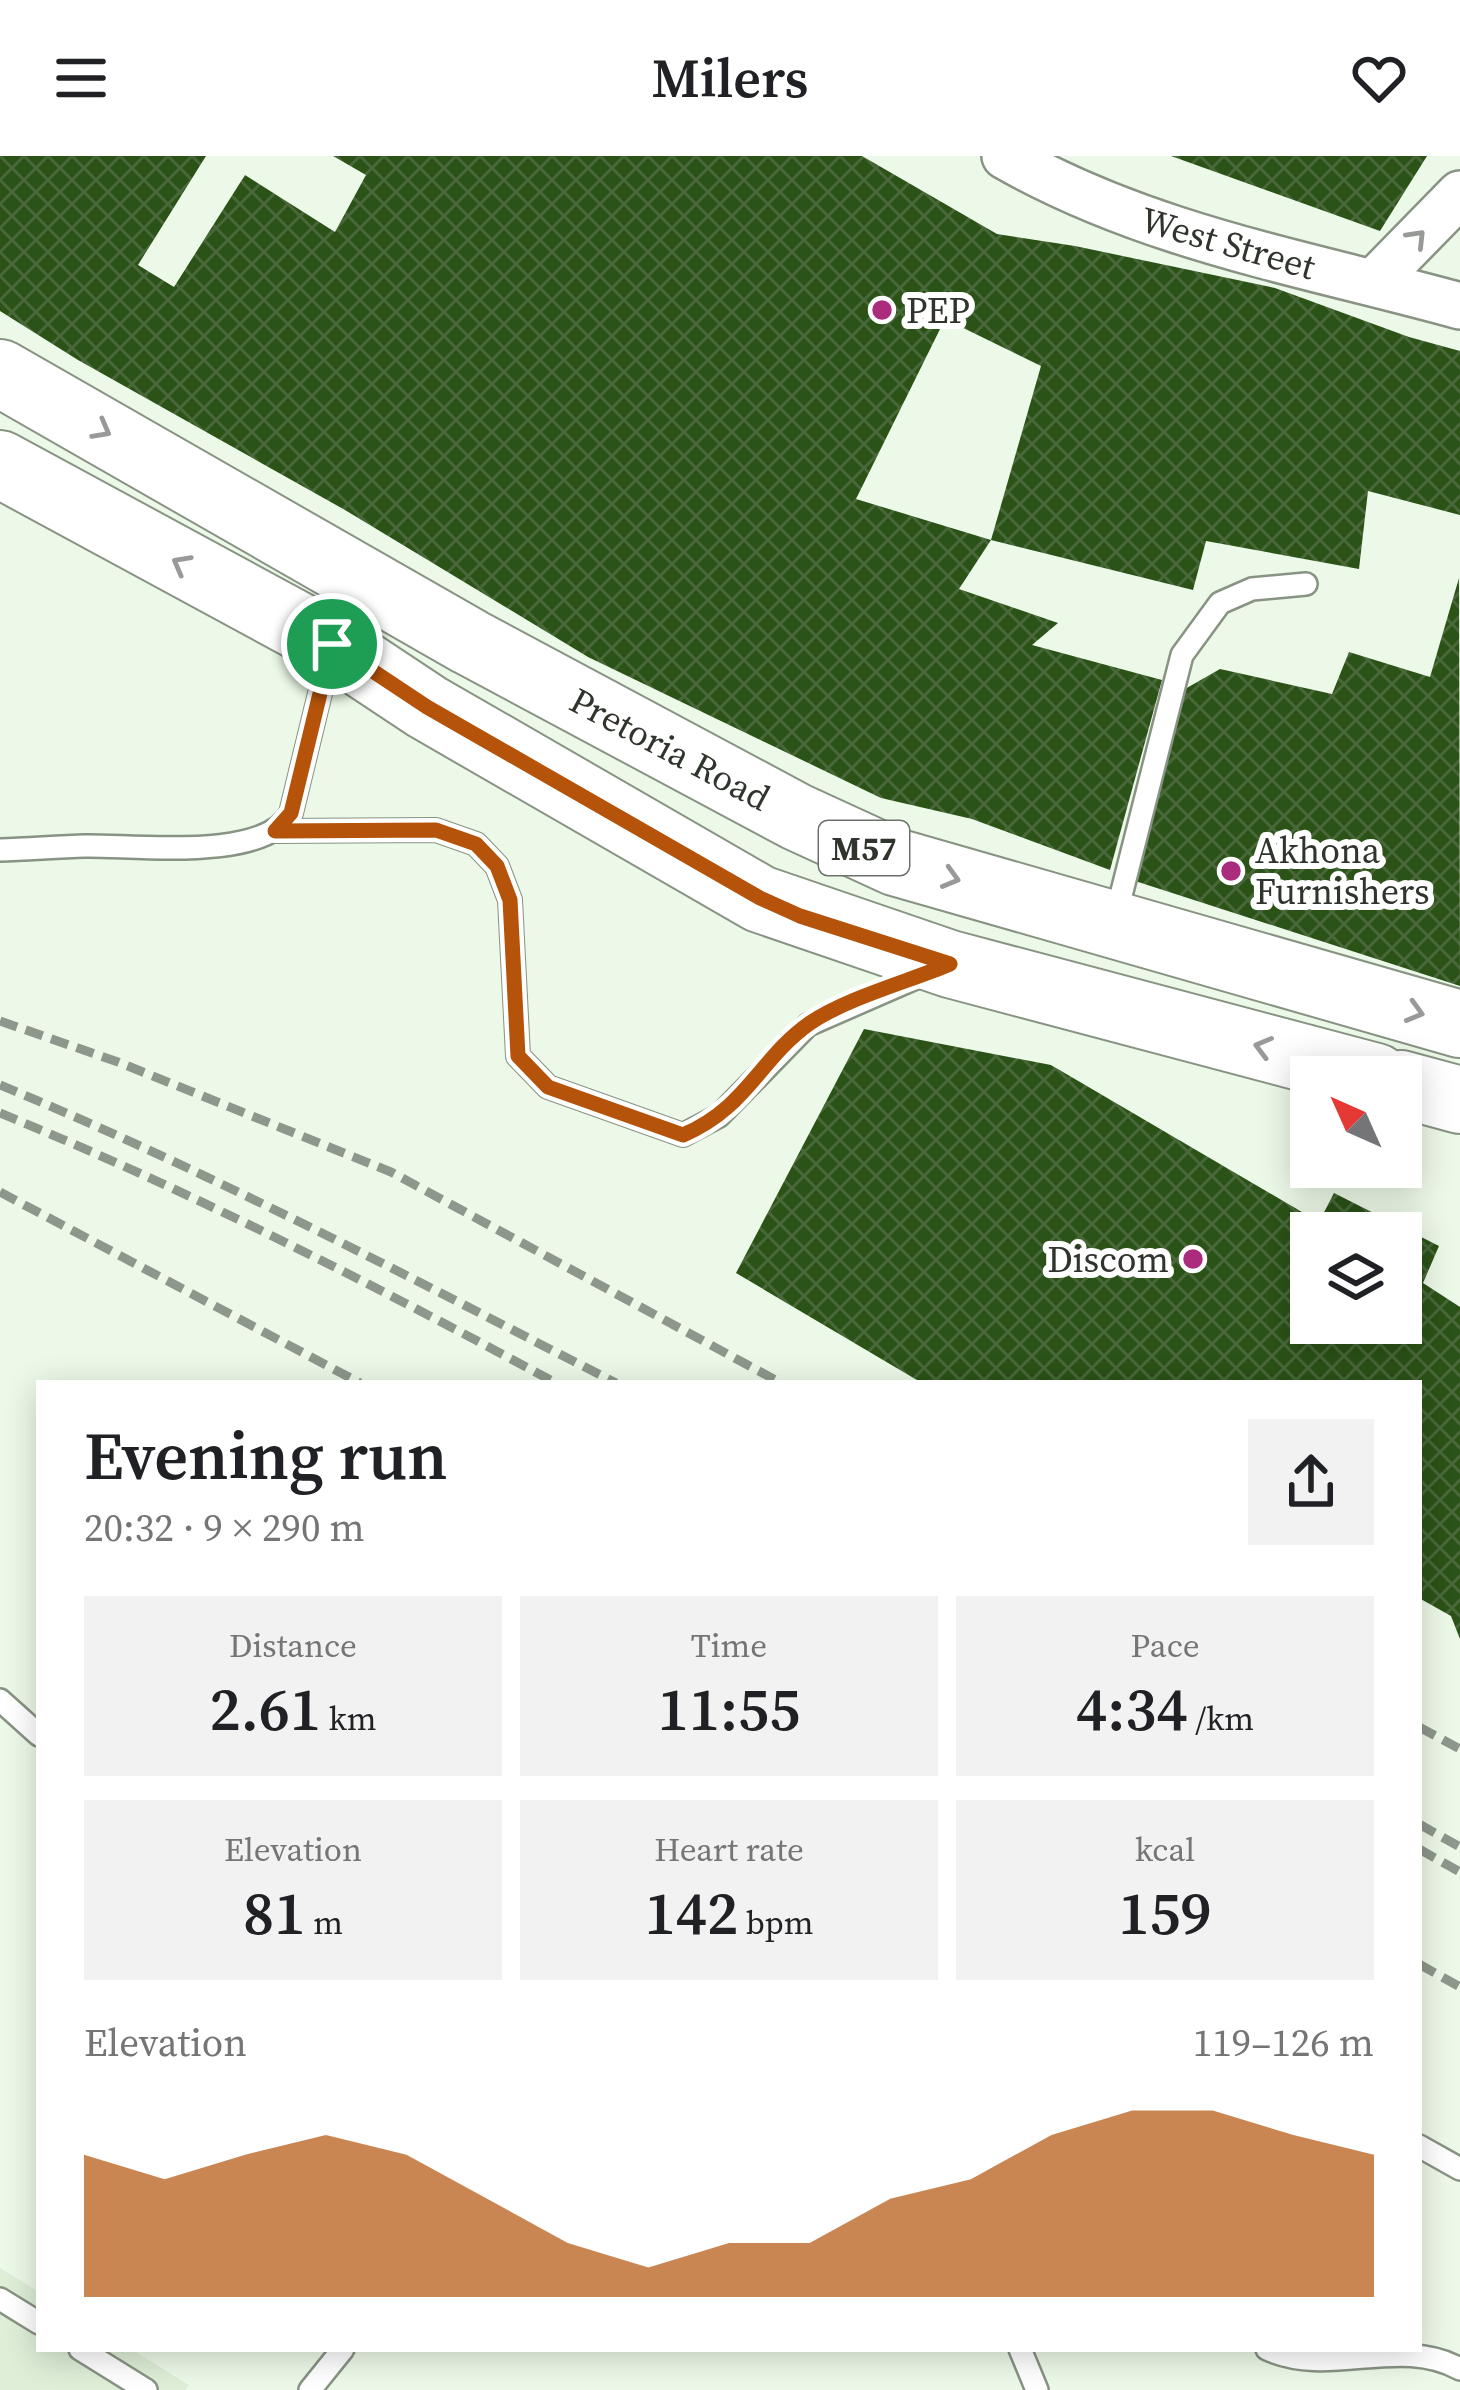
<!DOCTYPE html>
<html lang="en">
<head>
<meta charset="utf-8">
<style>
	body { margin:0; font-family:"Source Serif 4",serif; background:#f2f2f2; color:#202124; height:100vh; display:flex; flex-direction:column; font-size:45px; white-space:nowrap }
	* { box-sizing:border-box; margin:0 }
	p { font-size:39px; color:#757577 }
	.icon { flex:none; width:66px; height:66px; fill:none; stroke:currentColor; stroke-width:2; stroke-linecap:round; stroke-linejoin:round }
	.map { position:relative; flex:1; overflow:hidden }
	.details { position:absolute; left:36px; top:1224px; width:1386px; height:972px; display:flex; flex-direction:column; background:#fff; border-radius:0px; box-shadow:0 6px 30px #0003 }
	.details>* { flex:none }
	.needle { width:78px; rotate:315deg }
	.tools { position:absolute; left:1290px; top:900px; display:grid; gap:24px }
	.tools a { display:grid; place-items:center; width:132px; height:132px; border-radius:0px; background:#fff; box-shadow:0 6px 30px #0003; font-size:60px }
	.pin { position:absolute; display:grid; place-items:center; width:102px; height:102px; color:#fff; margin:-51px; border:6px solid #fff; border-radius:50%; box-shadow:0 3px 12px #0007 }
	.round { display:grid; place-items:center; flex:none; width:126px; height:126px; border-radius:0px; background:#f2f2f2 }
	.head { display:flex; align-items:center; justify-content:space-between; height:204px; padding:0 48px }
	h1 { font-size:66px; font-weight:600; line-height:90px }
	.figures { display:grid; grid-template-columns:repeat(3,1fr); gap:18px; height:204px; padding:12px 48px }
	.figures div { display:grid; align-content:center; border-radius:0px; background:#f2f2f2; text-align:center }
	.figures b { font-size:60px; font-weight:600 }
	.figures small { font-size:33px; font-weight:400 }
	.figures p { font-size:33px }
	.chart { height:336px; padding:24px 48px }
	.chart p { display:flex; justify-content:space-between }
	.chart svg { width:100%; height:216px; margin-top:12px; fill:#b45309; opacity:.7 }
	header { display:flex; justify-content:space-between; align-items:center; height:156px; padding:0 48px; background:#fff; font-size:54px; font-weight:600 }
	.map>svg:first-child { display:block }
	.built { fill:#deeed7 }
	.building { fill:url(#building-cross-hatch); fill-rule:evenodd }
	.lines { fill:none; stroke-linecap:round; stroke-linejoin:round }
	.service-casing { stroke:#889384; stroke-width:26 }
	.minor-casing { stroke:#889384; stroke-width:50 }
	.primary-casing { stroke:#889384; stroke-width:70 }
	.service { stroke:#fff; stroke-width:21 }
	.minor { stroke:#fff; stroke-width:45 }
	.primary { stroke:#fff; stroke-width:66 }
	.rail { stroke:#8e978b; stroke-width:9; stroke-dasharray:18 9; stroke-linecap:butt }
	.oneway { stroke:#979a96 }
	.route-casing { stroke:#fff; stroke-width:24 }
	.route { stroke:#b45309; stroke-width:15 }
	.poi-dot { fill:#ab2c7c; stroke:#fff; stroke-width:4.5 }
	.labels { text-anchor:middle; dominant-baseline:central; stroke-width:12; stroke-linejoin:round; paint-order:stroke }
	.shield { fill:#fff; stroke:#6d716c; stroke-width:3 }
	.shield-label { font-size:33px; font-weight:bold; fill:#2f342d }
	.street-label { font-size:36px; fill:#2f342d; stroke:#fff }
	.poi-label { font-size:36px; fill:#2f342d; stroke:#fff; text-anchor:start }
</style>
</head>
<body>
<header><svg class="icon" aria-label="menu" viewBox="0 0 24 24"><path d="M4 6h16M4 12h16M4 18h16"/></svg>Milers<svg class="icon" aria-label="heart" viewBox="0 0 24 24"><path d="M12 20l-8-8c-3-5 5-10 8-4 3-6 11-1 8 4z"/></svg></header>
<div class="map">
<svg width="1460" height="2234" viewBox="0 0 1460 2234">
	<defs>
		<pattern id="building-cross-hatch" width="8" height="8" patternUnits="userSpaceOnUse" patternTransform="scale(3)"><rect width="8" height="8" fill="#2b5217"/><path d="M0 0l8 8M0 8l8-8" fill="none" stroke="#496839"/></pattern>
	</defs>
	<rect width="100%" height="100%" fill="#edf9e8"/>
	<path class="built" d="M 0,2112 L 39,2136 L 39,2193 L 131,2193 L 189,2229 L 185,2234 L 0,2234 Z"/>
	<g class="building">
		<path d="M 0,0 L 206,0 L 138,109 L 174,131 L 245,19 L 335,76 L 366,19 L 333,0 L 862,0 L 997,78 L 1075,90 L 1275,132 L 1409,181 L 1460,195 L 1460,359 L 1368,335 L 1359,413 L 1206,385 L 1193,434 L 991,384 L 1041,210 L 945,163 L 856,343 L 991,384 L 959,433 L 1058,467 L 1032,489 L 1162,524 L 1110,714 L 972,663 L 881,642 L 588,501 L 345,354 L 78,204 L 0,155 Z"/>
		<path d="M 1171,0 L 1427,0 L 1380,75 Z"/>
		<path d="M 1459,422 L 1460,830 L 1132,724 L 1185,533 L 1220,513 L 1332,538 L 1349,496 L 1430,521 Z"/>
		<path d="M 864,873 L 1051,909 L 1319,1066 L 1334,1037 L 1439,1090 L 1423,1127 L 1460,1151 L 1460,1483 L 1451,1460 L 1419,1442 L 1419,1227 L 922,1227 L 736,1117 ZM 1311,1077 L 1401,1077 L 1401,1167 L 1311,1167 Z"/>
	</g>
	<g class="lines">
		<defs>
			<g id="service">
				<path d="M 275,675 L 436,674 L 476,688 L 497,710 L 510,744 L 518,900 L 548,931 L 683,979 L 719,960 L 808,869 L 927,817"/>
				<path d="M 0,694 C 28,693 57,691 85,690 C 134,689 264,706 291,657 L 332,488 L 364,433"/>
				<path d="M 1115,763 L 1182,499 L 1220,447 L 1252,433 L 1306,428"/>
				<path d="M 0,1544 L 39,1579"/>
				<path d="M 1419,1990 L 1460,2013"/>
				<path d="M 0,2143 L 39,2167"/>
				<path d="M 80,2193 L 146,2234"/>
				<path d="M 1020,2193 L 1037,2234"/>
				<path d="M 1267,2193 C 1330,2222 1399,2179 1460,2213"/>
				<path d="M 310,2234 L 343,2193"/>
			</g>
			<g id="minor">
				<path d="M 1005,0 C 1147,81 1304,107 1460,150"/>
				<path d="M 1374,126 L 1460,38"/>
			</g>
			<g id="primary">
				<path d="M 0,217 L 470,486 L 797,661 L 895,706 L 1460,868"/>
				<path d="M 0,308 L 332,488 L 427,551 L 760,743 L 950,808 L 1376,921"/>
				<path d="M 1401,928 L 1460,944"/>
			</g>
		</defs>
		<use href="#service" class="service-casing"/>
		<use href="#minor" class="minor-casing"/>
		<use href="#primary" class="primary-casing"/>
		<use href="#service" class="service"/>
		<use href="#minor" class="minor"/>
		<use href="#primary" class="primary"/>
		<g class="rail">
			<path d="M 0,865 L 118,906 L 391,1016 L 781,1227"/>
			<path d="M 0,929 C 211,1016 413,1123 616,1227"/>
			<path d="M 0,957 C 191,1035 374,1129 556,1227"/>
			<path d="M 0,1036 L 360,1227"/>
			<path d="M 1419,1571 L 1460,1593"/>
			<path d="M 1419,1668 L 1460,1691"/>
			<path d="M 1419,1693 L 1460,1716"/>
			<path d="M 1419,1808 L 1460,1831"/>
		</g>
	</g>
	<defs><path id="oneway-chevron" d="M-2-3.5L2.5 0L-2 3.5" fill="none" stroke-width="1.6" stroke-linecap="round" stroke-linejoin="round" transform="scale(3)"/></defs>
	<g class="oneway">
		<use href="#oneway-chevron" transform="translate(1417 82) rotate(-46)"/>
		<use href="#oneway-chevron" transform="translate(102 274) rotate(29)"/>
		<use href="#oneway-chevron" transform="translate(181 408) rotate(-151)"/>
		<use href="#oneway-chevron" transform="translate(951 722) rotate(16)"/>
		<use href="#oneway-chevron" transform="translate(1415 856) rotate(16)"/>
		<use href="#oneway-chevron" transform="translate(1263 891) rotate(-165)"/>
	</g>
	<g class="lines">
		<defs>
			<path id="route" d="M 332,488 L 427,551 L 760,742 L 800,760 L 950,808 C 907,826 847,842 810,867 C 760,902 747,952 683,979 L 548,931 L 518,900 L 510,744 L 497,710 L 476,688 L 436,674 L 275,675 L 291,657 Z"/>
		</defs>
		<use href="#route" class="route-casing"/>
		<use href="#route" class="route"/>
	</g>
	<g class="poi-dot">
		<circle cx="882" cy="154" r="12"/>
		<circle cx="1231" cy="715" r="12"/>
		<circle cx="1193" cy="1103" r="12"/>
	</g>
	<g class="labels">
		<rect class="shield" x="819" y="665" width="90" height="54" rx="9"/>
		<g class="shield-label">
			<text x="864" y="692">M57</text>
		</g>
		<g class="street-label">
			<text transform="translate(1228 87) rotate(16)">West Street</text>
			<text transform="translate(670 593) rotate(28)">Pretoria Road</text>
		</g>
		<g class="poi-label">
			<text x="906" y="154">PEP</text>
			<text x="1255" y="694">Akhona<tspan x="1255" dy="41">Furnishers</tspan></text>
			<text x="1169" y="1103" text-anchor="end">Discom</text>
		</g>
	</g>
</svg>
<div class="tools">
<a><svg class="needle" viewBox="-14 -14 28 28"><path d="M0-13l5 13h-10z" fill="#e53935"/><path d="M0 13l5-13h-10z" fill="#757577"/></svg></a>
<a><svg class="icon" aria-label="layers" viewBox="0 0 24 24"><path d="M12 4l9 5-9 5-9-5zM3 14l9 5 9-5"/></svg></a>
</div>
<div class="pin" style="left:332px;top:488px;background:#1e9e55"><svg class="icon" aria-label="arrive" viewBox="0 0 24 24"><path d="M6 21V4h12l-3 4 3 4H6"/></svg></div>
<section class="details">
<div class="head"><div><h1>Evening run</h1><p>20:32 · 9 × 290 m</p></div><a class="round"><svg class="icon" aria-label="share" viewBox="0 0 24 24"><path d="M12 15V3M7 8l5-5 5 5M5 13v7h14v-7"/></svg></a></div>
<div class="figures">
<div><p>Distance</p><b>2.61<small> km</small></b></div>
<div><p>Time</p><b>11:55</b></div>
<div><p>Pace</p><b>4:34<small> /km</small></b></div>
</div>
<div class="figures">
<div><p>Elevation</p><b>81<small> m</small></b></div>
<div><p>Heart rate</p><b>142<small> bpm</small></b></div>
<div><p>kcal</p><b>159</b></div>
</div>
<div class="chart"><p><span>Elevation</span>119–126 m</p>
<svg viewBox="0 0 160 44" preserveAspectRatio="none"><path d="M0 44V15L10 20L20 15L30 11L40 15L50 24L60 33L70 38L80 33L90 33L100 24L110 20L120 11L130 6L140 6L150 11L160 15V44z"/></svg>
</div>
</section>
</div>
</body>
</html>
